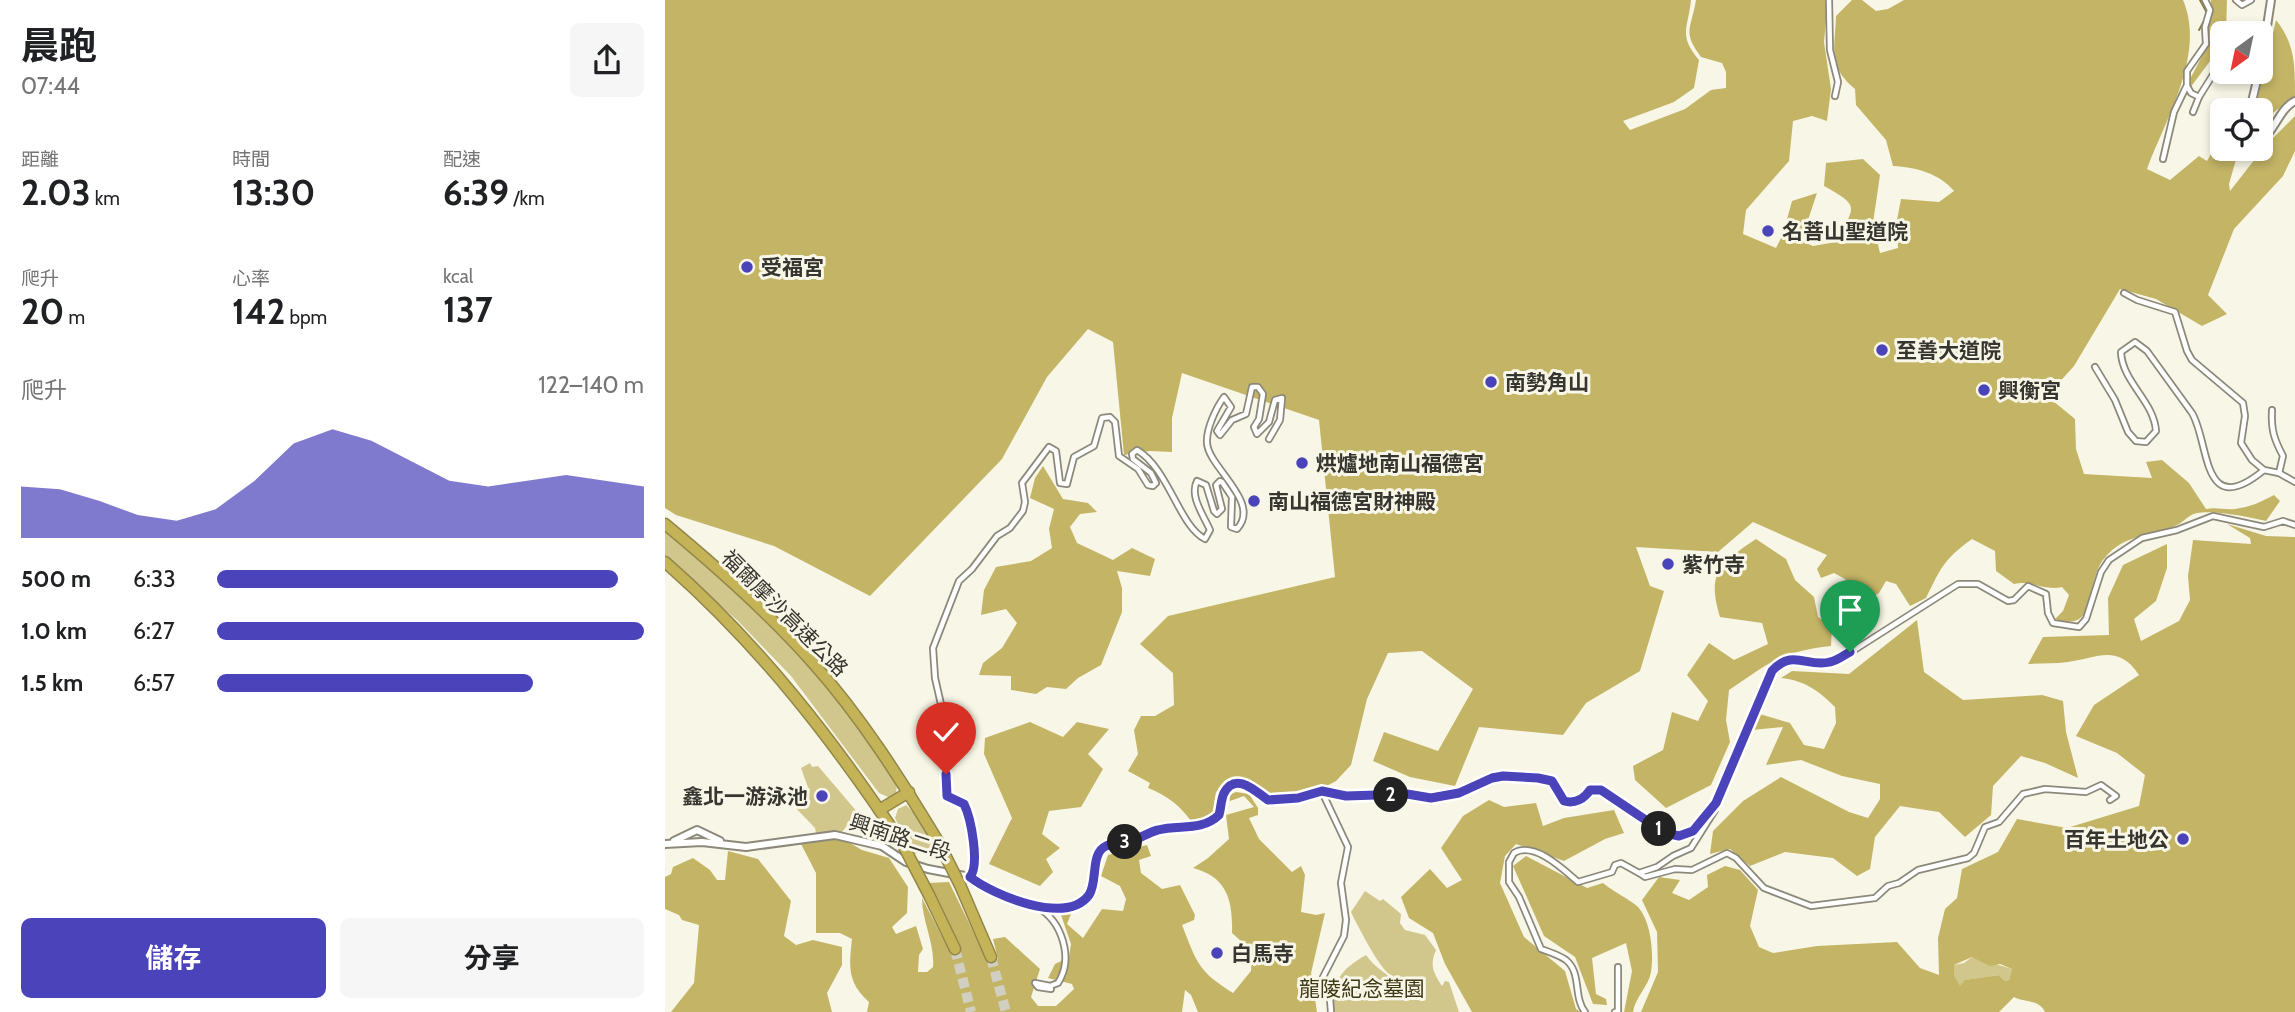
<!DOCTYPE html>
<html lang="zh-TW">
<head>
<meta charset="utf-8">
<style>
	body { margin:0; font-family:Cabin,"Noto Sans TC",sans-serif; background:#f6f6f6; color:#202124; height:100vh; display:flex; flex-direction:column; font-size:26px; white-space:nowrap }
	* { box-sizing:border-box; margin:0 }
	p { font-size:23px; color:#757577 }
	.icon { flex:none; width:38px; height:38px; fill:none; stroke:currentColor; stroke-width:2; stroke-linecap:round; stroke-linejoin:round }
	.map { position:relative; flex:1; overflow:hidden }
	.sheet { display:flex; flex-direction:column; background:#fff; width:665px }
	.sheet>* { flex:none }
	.needle { width:46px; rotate:213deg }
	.tools { position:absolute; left:1545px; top:21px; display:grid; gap:14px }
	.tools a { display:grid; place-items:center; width:63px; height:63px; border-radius:10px; background:#fff; box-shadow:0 4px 10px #0003; font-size:35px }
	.pin { position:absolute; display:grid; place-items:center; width:60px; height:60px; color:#fff; margin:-72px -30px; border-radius:50% 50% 50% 0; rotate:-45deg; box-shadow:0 0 7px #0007 }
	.pin .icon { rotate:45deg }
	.km { position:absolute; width:35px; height:35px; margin:-18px; border-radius:50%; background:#222; color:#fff; font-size:19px; line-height:35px; text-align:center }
	.round { display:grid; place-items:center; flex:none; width:74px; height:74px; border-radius:10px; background:#f6f6f6 }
	.headline { display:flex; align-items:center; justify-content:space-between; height:119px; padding:0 21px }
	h1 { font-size:38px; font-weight:700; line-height:52px }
	.stats { display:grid; grid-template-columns:repeat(3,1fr); gap:10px; height:119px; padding:7px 21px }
	.stats div { display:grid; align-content:center }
	.stats b { font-size:35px; font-weight:700 }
	.stats small { font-size:19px; font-weight:400 }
	.stats p { font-size:19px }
	.chart { height:196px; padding:14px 21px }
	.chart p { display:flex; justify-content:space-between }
	.chart svg { width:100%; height:126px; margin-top:7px; fill:#4a43ba; opacity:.7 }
	.button { display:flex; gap:14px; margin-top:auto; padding:14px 21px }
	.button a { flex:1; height:80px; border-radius:10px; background:#4a43ba; color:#fff; font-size:28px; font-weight:700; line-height:80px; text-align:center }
	.button a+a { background:#f6f6f6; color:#202124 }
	ul { padding:0 21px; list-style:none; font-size:23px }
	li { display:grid; grid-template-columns:112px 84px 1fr; align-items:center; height:52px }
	li i { height:18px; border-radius:9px; background:#4a43ba }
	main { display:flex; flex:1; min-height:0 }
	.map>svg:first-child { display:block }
	.green { fill:#d1c68b }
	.forest { fill:#c4b566; fill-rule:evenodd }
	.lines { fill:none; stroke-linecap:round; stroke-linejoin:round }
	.stream { stroke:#887e45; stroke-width:2 }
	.motorway-tunnel { stroke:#d1cfc1; stroke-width:10; stroke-dasharray:10 5; stroke-linecap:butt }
	.minor-casing { stroke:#8c897b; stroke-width:8 }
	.tertiary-casing { stroke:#8c897b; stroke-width:10 }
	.motorway-casing { stroke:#928749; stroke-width:13 }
	.minor { stroke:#fff; stroke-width:4.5 }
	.tertiary { stroke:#fff; stroke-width:6 }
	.motorway { stroke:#c4b357; stroke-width:10 }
	.motorway-bridge-casing { stroke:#928749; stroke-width:13; stroke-linecap:butt }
	.motorway-bridge { stroke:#c4b357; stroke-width:10 }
	.route-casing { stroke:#fff; stroke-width:14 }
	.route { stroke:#4a43ba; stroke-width:9 }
	.poi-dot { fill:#4a43ba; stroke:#f8f6e6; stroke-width:2.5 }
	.labels { text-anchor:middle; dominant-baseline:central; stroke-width:6; stroke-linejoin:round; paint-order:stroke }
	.poi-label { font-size:21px; font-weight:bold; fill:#36352f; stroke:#f8f6e6; text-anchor:start }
	.street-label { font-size:21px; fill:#36352f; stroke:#f8f6e6 }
	.park-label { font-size:21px; fill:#3f3916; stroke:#f8f6e6 }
</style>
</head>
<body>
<main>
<section class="sheet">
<div class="headline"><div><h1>晨跑</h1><p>07:44</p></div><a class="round"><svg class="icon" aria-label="share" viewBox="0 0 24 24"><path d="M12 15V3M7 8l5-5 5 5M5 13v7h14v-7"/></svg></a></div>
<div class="stats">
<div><p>距離</p><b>2.03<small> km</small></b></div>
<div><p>時間</p><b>13:30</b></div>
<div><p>配速</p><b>6:39<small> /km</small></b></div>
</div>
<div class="stats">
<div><p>爬升</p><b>20<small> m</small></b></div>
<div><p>心率</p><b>142<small> bpm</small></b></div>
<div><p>kcal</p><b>137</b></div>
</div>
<div class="chart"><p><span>爬升</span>122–140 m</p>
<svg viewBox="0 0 160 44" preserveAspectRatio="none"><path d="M0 44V26L10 27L20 31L30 36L40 38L50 34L60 24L70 11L80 6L90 10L100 17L110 24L120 26L130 24L140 22L150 24L160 26V44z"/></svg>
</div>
<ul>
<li><b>500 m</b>6:33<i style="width:94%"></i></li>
<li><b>1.0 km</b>6:27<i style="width:100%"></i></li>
<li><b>1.5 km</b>6:57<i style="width:74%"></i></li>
</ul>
<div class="button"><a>儲存</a><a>分享</a></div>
</section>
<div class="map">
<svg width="1630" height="1012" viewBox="0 0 1630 1012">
	<rect width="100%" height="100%" fill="#f8f6e6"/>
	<g class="green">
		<path d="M 0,530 L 91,610 L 132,653 L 194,726 L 232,781 L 231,795 L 223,797 L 214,793 L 126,676 L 73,621 L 0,557 Z"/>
		<path d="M 145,763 L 147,767 L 153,766 L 193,813 L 176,833 L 151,833 L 150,828 L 125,802 L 144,790 L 136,768 Z"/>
		<path d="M 241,805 L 256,820 L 271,849 L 248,854 L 230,818 L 233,809 Z"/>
		<path d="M 700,891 L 715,901 L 718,899 L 736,914 L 735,923 L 740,930 L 760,935 L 771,950 C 764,966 769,973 777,986 L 780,981 L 784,982 L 794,1012 L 669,1012 C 667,981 675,970 701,955 C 714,973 731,978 746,993 L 750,991 C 738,978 735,982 723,973 C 714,967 691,923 686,912 Z"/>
		<path d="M 1307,957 L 1347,969 L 1344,980 L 1340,981 L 1334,975 L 1301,980 L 1295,987 L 1289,975 L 1289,965 L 1299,963 Z"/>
	</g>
	<g class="forest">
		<path d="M 0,0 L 1026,0 C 1023,29 1013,35 1034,60 L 1029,88 L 1009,102 L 958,121 L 965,130 L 1020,109 L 1046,90 L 1061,88 L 1061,72 L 1057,63 L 1036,57 C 1017,31 1026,30 1031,0 L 1160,0 L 1162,10 L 1159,42 L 1166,89 L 1162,121 L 1147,116 L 1128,121 L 1124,161 L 1081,210 L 1078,234 L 1111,248 L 1118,234 L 1127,201 L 1152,193 L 1136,241 L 1148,246 L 1171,242 C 1189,206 1197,207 1159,186 L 1161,163 L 1198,159 L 1215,175 L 1208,223 L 1215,253 L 1233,248 L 1232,220 L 1236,199 L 1274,202 L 1289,191 C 1275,174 1251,167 1228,166 L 1221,140 L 1191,105 L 1190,89 C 1162,65 1170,51 1171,16 L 1187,0 L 1197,0 L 1211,11 L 1223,9 L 1239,0 L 1518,0 C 1541,54 1501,118 1482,169 L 1505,180 L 1534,156 L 1542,161 L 1557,134 L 1558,149 L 1574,149 L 1564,184 L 1565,191 L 1601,145 L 1630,116 L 1630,151 L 1618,176 L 1569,229 L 1543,295 L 1562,314 L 1537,326 L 1491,299 L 1455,289 L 1409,366 L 1382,396 L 1410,419 L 1411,449 L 1419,474 L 1487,478 L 1481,462 L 1497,460 L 1524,483 L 1541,509 C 1551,507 1560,510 1570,509 C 1585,507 1596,502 1609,495 L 1615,501 L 1601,521 C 1584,517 1549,510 1532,513 C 1525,514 1519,521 1514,524 C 1487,538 1459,532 1438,560 C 1420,583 1434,634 1390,619 L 1398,611 L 1404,595 L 1397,587 C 1379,591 1367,580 1349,584 L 1331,571 L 1330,551 L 1307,539 C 1278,560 1276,568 1261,598 L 1245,606 L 1231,584 L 1221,581 L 1214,593 L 1198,602 L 1189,598 L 1180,579 L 1169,573 L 1156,578 L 1152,569 L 1162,555 L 1088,522 L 1053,552 L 971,547 L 985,586 L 999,591 L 975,671 L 921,703 L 898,735 L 814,727 L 790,786 L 745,777 L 708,761 L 719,732 L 773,751 L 808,689 L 757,651 L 723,653 L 702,699 L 686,765 L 671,781 L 656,789 L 598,800 L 585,787 L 569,783 L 551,792 L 548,812 L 540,822 L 528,824 C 516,806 503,796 483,788 L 485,783 L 463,771 L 473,754 L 469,730 L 476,716 L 490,716 L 509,705 L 508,673 L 475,644 L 503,616 L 670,577 L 654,420 L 517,373 L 507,418 L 507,452 L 484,451 L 459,455 L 448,342 L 423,329 L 382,377 L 337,459 L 205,596 L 109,546 L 11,515 L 0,508 Z"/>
		<path d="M 1546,0 L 1562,0 L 1561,33 L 1558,33 L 1557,45 L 1525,88 L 1524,81 L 1545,41 L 1543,21 Z"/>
		<path d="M 1611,20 C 1630,44 1630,64 1630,96 L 1608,113 L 1599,128 L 1596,125 L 1596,110 L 1590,110 Z"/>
		<path d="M 378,466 L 398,499 L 423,503 L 432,512 L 415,514 L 405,527 L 412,543 L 448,560 L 467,548 L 490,559 L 485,576 L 452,571 L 457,588 L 457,612 L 436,665 L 413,678 L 401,689 L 382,687 L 371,694 L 346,690 L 346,676 L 314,675 L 318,663 L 337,648 L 352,623 L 341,609 L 316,615 L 319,590 L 331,567 L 366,561 L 387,548 L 384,529 L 389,509 L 365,498 L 370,478 Z"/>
		<path d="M 1562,524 L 1601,536 L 1630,537 L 1630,1012 L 1380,1012 C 1374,999 1360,1003 1349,997 L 1334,1012 L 976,1012 L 993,972 L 992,932 L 977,900 L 994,877 L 1015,880 L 1007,893 L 1024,900 L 1043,887 L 1042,875 L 1060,866 L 1075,870 L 1093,890 L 1085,926 L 1094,947 L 1108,953 L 1152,946 L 1232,942 L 1255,968 L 1274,975 L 1273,938 L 1280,909 L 1292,898 L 1297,869 L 1333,852 L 1352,819 L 1402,828 L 1474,806 L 1480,775 L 1452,753 L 1411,736 L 1429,705 L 1474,675 C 1453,643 1432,658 1403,662 C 1389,664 1376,663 1363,664 L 1378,637 L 1444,635 L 1443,598 L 1458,565 L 1502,544 L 1502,568 L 1491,601 L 1469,619 L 1476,641 L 1514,621 L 1525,600 L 1523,576 L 1528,540 L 1586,544 L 1585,538 ZM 1307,957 L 1325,966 L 1335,964 L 1347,969 L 1344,980 L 1340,981 L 1334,975 L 1300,980 L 1295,986 L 1289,975 L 1289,965 Z"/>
		<path d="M 1091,539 L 1121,559 L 1130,580 L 1149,597 L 1153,617 L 1167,626 L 1166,646 C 1114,652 1106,662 1064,690 L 1061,720 L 1065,742 L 1046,785 L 1001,808 L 970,780 L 968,766 L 998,750 L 1007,712 L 1033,721 L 1043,701 L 1022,675 L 1044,643 L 1069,660 L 1103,644 L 1097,623 L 1055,617 C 1041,571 1056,563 1091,539 Z"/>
		<path d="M 1252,620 L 1259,672 L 1298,700 L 1377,695 L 1398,701 L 1401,732 L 1413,778 L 1380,763 L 1356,756 L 1328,786 L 1326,815 L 1300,837 L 1274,812 L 1235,806 L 1210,837 L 1205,869 L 1192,876 L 1168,858 L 1120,852 L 1085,866 L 1065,849 L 1045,854 L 1048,831 L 1078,801 L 1116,777 L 1184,812 L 1203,818 L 1215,799 L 1215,784 L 1177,776 L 1136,760 L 1101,765 L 1118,727 L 1087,730 L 1091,713 L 1125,723 L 1139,745 L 1159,749 L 1171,723 L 1170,707 C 1154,691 1139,680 1116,678 L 1127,671 L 1184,674 Z"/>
		<path d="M 365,722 L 398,737 L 412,722 L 444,729 L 423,754 L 438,769 L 416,807 L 384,811 L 377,834 L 395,848 L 381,859 L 388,872 L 375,886 L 324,864 L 347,818 L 319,754 L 320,738 Z"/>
		<path d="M 571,792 L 584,794 L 593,808 L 593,815 L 584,818 L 594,839 L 627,872 L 636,866 L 640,875 L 636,912 L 651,915 L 660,913 L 646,973 L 652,1012 L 533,1012 L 526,995 L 520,990 L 517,1012 L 202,1012 L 204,1002 C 182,982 184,967 187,939 L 175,933 L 151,933 L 151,873 L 136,844 L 156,840 L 180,840 L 197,850 L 224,858 L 243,887 L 242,913 L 227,927 L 231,934 L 251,926 L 258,949 L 254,955 L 253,972 L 262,972 L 268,967 C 270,943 257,922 257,898 L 285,952 L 294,946 L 264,883 L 284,882 L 324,964 L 333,959 L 328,939 L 340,937 L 375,969 L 366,997 L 373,1006 L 391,1006 L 409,989 L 407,984 L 383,978 L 390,964 L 404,957 L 406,944 L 396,915 L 408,909 L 402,924 L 418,938 L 437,909 L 458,911 L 461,899 L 455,886 L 436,876 L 443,855 L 482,845 L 486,856 L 474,860 L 476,873 L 497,889 L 515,885 L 530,915 L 529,920 L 517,925 C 532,963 533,971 568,993 L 586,971 L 587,951 L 567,933 C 568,900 562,877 528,868 L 543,858 L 564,839 L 561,815 L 589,807 L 579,796 L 565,801 L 564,795 Z"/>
		<path d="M 824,800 L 839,807 L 871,803 L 878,826 L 899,818 L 949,810 L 959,833 L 940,839 L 899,861 L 851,844 L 840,856 L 835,883 L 859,937 L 900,971 L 911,1009 L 916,1012 L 807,1012 L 780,964 L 768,933 L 744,918 L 736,897 L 765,869 L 782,888 L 797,880 L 776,848 L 798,816 Z"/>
		<path d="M 63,851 L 93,859 L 126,901 L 119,936 L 131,945 L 148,940 L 177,947 L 177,965 L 162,993 L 167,1012 L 6,1012 L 29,983 L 34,925 L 17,920 L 14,915 L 0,909 L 0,877 L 6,874 L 8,867 L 28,858 L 45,870 L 52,880 L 60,880 Z"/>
		<path d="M 861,856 L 922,888 L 938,883 C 946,890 969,902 974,908 C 986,923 989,953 986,972 C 984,986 970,997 968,1012 L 959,1012 L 967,971 L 961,943 L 927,958 L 931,994 L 941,999 L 942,1005 L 928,1004 L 910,957 L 879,936 L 848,866 Z"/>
	</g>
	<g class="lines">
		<g class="stream">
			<path d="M 1535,0 L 1542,13"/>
			<path d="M 1534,30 L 1539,21"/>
		</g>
		<g class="motorway-tunnel">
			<path d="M 290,949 L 306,1012"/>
			<path d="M 326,957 L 341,1012"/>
		</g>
		<defs>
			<g id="minor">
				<path d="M 1164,0 L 1165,50 L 1173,82 L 1170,96"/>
				<path d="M 1540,0 L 1545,10 L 1540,27 L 1541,44 L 1522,71 L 1522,86 L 1526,93 L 1534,97 L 1549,73"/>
				<path d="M 1571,0 L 1577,5 L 1586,0"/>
				<path d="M 1528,112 L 1534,97"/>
				<path d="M 1498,159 L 1509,112 L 1521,87"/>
				<path d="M 1459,293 L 1472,300 L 1510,312 L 1522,351 L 1527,360 L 1578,403 L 1580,416 L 1576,443 L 1587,460 L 1599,470"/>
				<path d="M 1430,367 L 1450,400 L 1463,432 L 1471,441 L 1481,442 L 1491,431 C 1489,401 1457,382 1456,352 L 1470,342 L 1482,351 L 1527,413 C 1545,443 1536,522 1599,470 L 1614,473 L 1630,482"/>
				<path d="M 1607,410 C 1606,430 1609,439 1618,456 L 1614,473"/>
				<path d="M 604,439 L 615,420 L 617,398 L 610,400 L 604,422 L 592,434 L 589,427 L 594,419 L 598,394 L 593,387 L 587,387 L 581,414 L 567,420 L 555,435 L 552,431 L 566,407 L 559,397 C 551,408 541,429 542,443 C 543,467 597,502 572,529 L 566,527 L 567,497 L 557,482 L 555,481 L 551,485 L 557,509 L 552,514 L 549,511 L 541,485 L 532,481 C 524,496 539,516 545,530 L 540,539 C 514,526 504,469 472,450 L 467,454 L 468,459 L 486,473 L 491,483 L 488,486 L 483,485 L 473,469 L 454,456 L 450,422 L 445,417 L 437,418 L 429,446 L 409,457 L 402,484 L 395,483 L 391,451 L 384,447 L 357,483 L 360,502 L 358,511 L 345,528 L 332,536 L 307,569 L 294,581 L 268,648 L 270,678 L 278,713 L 270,741 L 271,748 L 281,759 L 282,796 L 299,804 C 306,817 315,865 305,877 L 311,881 C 336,895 403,927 425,894 C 433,880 425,852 442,846 C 450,843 460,842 468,840 C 477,838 484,832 493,830 C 514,824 536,832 554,815 C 568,771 568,778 603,800 L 633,798 L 657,791 L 681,796 L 742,794 L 766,798 L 794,793 L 827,778 L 838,777 L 873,778 L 887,781 L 899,801 C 910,804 919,799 925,790 L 936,790 C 958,802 978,825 1002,834 C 1056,854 1082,693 1112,666 C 1127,652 1146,665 1163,662 C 1170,661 1177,656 1183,654 L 1293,584 L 1313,584 L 1343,601 L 1349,600 L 1363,586 L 1381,594 L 1383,613 L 1388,623 L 1414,627 L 1421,619 L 1436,572 L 1444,560 L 1477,538 L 1512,530 L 1548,516 L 1599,527 L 1618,521 L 1630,525"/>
				<path d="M 657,792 L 683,847 L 676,883 L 681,920 L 679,936 L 658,977 L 664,986 L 666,1012"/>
				<path d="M 974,873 L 980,877 L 1010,869 L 1027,870 L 1062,853 L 1071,858 L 1099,888 L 1146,906 L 1210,898 L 1223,886 L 1234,883 L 1253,870 L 1303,858 L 1309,853 L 1320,827 L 1334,822 L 1358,794 L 1380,789 L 1421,792 L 1436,785 L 1451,796 L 1445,800"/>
				<path d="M 372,907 C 397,921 409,958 393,983 L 385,986 L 370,983 L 373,987 L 386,989"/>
				<path d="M 920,1012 C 908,997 917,973 901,960 C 894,955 884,952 876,949 L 854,897 L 844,882 L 844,862 L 849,853 C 869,841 898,869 913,882 L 947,872 L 950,865 L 956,863 L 974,873 L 992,867 L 1008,856 L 1026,848 L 1050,810 L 1050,806"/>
				<path d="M 950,1012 L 953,1011 L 953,967"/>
			</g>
			<g id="tertiary">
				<path d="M 1596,66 L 1606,0"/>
				<path d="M 1585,110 L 1594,72"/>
				<path d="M 1596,141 C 1611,130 1613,110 1630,101"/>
				<path d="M 9,841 L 32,830 L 55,841"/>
				<path d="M 0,844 L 37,842 L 81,847 L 170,835 L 217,846 L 241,862 L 263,869 L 305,877"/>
			</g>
			<g id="motorway">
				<path d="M 0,524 C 52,567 104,613 148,663 C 197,718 236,780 274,843"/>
				<path d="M 0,562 C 95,645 169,741 238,845"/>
				<path d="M 214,810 L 244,792"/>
				<path d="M 295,885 L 326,957"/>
				<path d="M 264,895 L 290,949"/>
			</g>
		</defs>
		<use href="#minor" class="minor-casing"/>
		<use href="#tertiary" class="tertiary-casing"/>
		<use href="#motorway" class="motorway-casing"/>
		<use href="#minor" class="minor"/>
		<use href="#tertiary" class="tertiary"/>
		<use href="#motorway" class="motorway"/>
		<defs>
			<g id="motorway-bridge">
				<path d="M 274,843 L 295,885"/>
				<path d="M 238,845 L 264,895"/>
			</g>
		</defs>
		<use href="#motorway-bridge" class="motorway-bridge-casing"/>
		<use href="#motorway-bridge" class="motorway-bridge"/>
	</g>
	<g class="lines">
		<defs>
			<path id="route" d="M 281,774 L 282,796 L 299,804 C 306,818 315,865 305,877 C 328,895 401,926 424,895 C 433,882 425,853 441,846 C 449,843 459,842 468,840 C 476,838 484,832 493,830 C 514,824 536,832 554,815 C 556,808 556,799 559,793 C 571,771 591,792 603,800 L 633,798 L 657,791 L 681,796 L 742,794 L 766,798 L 794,793 L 827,778 L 838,776 L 873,778 L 887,781 L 899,801 C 910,804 919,799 925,790 L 936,790 L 1000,833 L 1014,836 L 1028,831 L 1051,803 L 1107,671 C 1128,648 1142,668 1165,662 C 1172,661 1179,655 1185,652"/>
		</defs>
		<use href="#route" class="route-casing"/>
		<use href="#route" class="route"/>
	</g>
	<g class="poi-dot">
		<circle cx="1103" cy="231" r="7"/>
		<circle cx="82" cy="267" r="7"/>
		<circle cx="1217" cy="350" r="7"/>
		<circle cx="826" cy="382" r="7"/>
		<circle cx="1319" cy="390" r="7"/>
		<circle cx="637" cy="463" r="7"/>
		<circle cx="589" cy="501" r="7"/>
		<circle cx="1003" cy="564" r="7"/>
		<circle cx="157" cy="796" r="7"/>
		<circle cx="1518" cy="839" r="7"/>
		<circle cx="552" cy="953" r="7"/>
	</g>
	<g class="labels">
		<g class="poi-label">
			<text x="1117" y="231">名菩山聖道院</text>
			<text x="96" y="267">受福宮</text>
			<text x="1231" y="350">至善大道院</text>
			<text x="840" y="382">南勢角山</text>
			<text x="1333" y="390">興衡宮</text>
			<text x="651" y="463">烘爐地南山福德宮</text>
			<text x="603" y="501">南山福德宮財神殿</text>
			<text x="1017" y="564">紫竹寺</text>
			<text x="143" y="796" text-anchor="end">鑫北一游泳池</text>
			<text x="1504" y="839" text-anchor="end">百年土地公</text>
			<text x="566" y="953">白馬寺</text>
		</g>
		<g class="street-label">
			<text transform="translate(120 613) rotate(45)">福爾摩沙高速公路</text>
			<text transform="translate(235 837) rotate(18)">興南路二段</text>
		</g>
		<g class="park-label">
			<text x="697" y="988">龍陵紀念墓園</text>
		</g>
	</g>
</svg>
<div class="tools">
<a><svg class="needle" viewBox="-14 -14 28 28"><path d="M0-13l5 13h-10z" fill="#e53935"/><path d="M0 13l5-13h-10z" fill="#757577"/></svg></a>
<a><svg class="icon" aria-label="locate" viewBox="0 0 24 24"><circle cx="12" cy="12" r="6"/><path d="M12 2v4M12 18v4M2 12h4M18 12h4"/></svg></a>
</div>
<div class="pin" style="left:1185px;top:652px;background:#1e9e55"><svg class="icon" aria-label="arrive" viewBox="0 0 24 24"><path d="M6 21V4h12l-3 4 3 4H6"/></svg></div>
<div class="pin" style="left:281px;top:774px;background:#d93025"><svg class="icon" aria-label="check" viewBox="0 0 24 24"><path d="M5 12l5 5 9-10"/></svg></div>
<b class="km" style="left:994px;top:829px">1</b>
<b class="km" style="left:726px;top:795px">2</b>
<b class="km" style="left:460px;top:842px">3</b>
</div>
</main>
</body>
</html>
